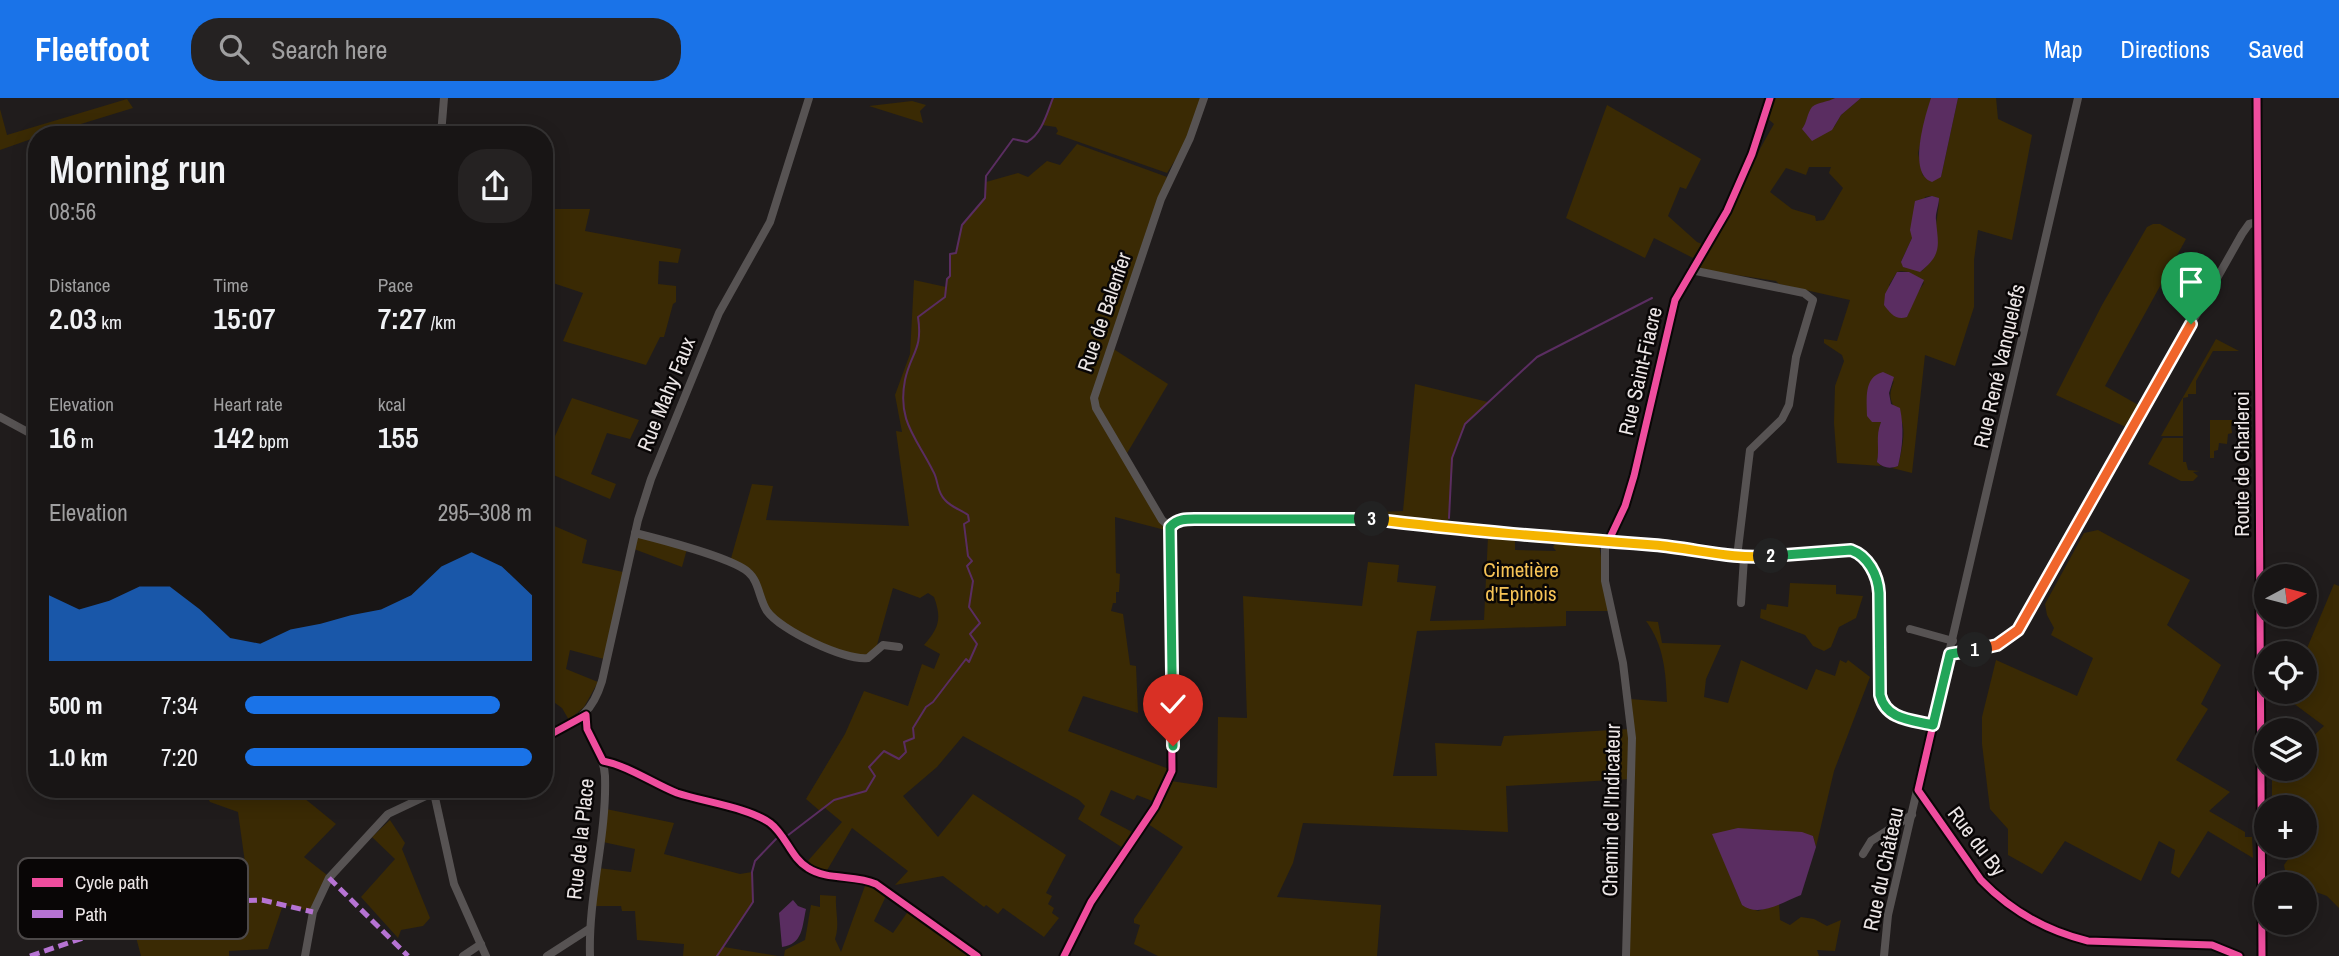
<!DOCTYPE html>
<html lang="en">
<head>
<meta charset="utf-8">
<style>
	body { margin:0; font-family:"Archivo Narrow",sans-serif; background:#252222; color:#f1f3f6; height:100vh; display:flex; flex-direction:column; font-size:26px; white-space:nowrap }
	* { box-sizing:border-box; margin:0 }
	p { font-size:23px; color:#9f9fa0 }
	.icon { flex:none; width:38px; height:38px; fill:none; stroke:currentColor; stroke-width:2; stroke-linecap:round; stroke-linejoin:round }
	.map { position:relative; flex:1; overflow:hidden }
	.side { position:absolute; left:28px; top:28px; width:525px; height:672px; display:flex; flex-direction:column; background:#181515; border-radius:28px; box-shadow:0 4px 18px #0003,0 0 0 2px #363434 }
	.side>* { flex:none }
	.needle { width:46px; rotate:83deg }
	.controls { position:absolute; left:2254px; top:466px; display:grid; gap:14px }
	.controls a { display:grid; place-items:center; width:63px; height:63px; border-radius:50%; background:#181515; box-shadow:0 4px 18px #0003,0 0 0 2px #363434; font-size:35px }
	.pin { position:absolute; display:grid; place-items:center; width:60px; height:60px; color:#fff; margin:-72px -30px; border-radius:50% 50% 50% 0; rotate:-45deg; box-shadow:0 0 7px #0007 }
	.pin .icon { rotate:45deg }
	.km { position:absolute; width:35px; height:35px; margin:-18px; border-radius:50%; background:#222; color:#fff; font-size:19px; line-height:35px; text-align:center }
	.round { display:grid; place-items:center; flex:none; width:74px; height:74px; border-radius:28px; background:#252222 }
	.headline { display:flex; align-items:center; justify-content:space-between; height:119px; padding:0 21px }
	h1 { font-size:38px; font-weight:600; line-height:52px }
	.metrics { display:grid; grid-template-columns:repeat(3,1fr); gap:10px; height:119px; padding:7px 21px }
	.metrics div { display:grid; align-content:center }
	.metrics b { font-size:30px; font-weight:600 }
	.metrics small { font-size:19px; font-weight:400 }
	.metrics p { font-size:19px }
	.chart { height:196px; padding:14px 21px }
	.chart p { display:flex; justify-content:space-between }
	.chart svg { width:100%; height:126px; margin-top:7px; fill:#1a73e8; opacity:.7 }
	ul { padding:0 21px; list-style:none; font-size:23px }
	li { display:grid; grid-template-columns:112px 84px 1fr; align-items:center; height:52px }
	li i { height:18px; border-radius:9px; background:#1a73e8 }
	header { display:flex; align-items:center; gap:42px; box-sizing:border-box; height:98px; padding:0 35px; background:#1a73e8; color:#fff }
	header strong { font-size:33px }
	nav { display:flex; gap:38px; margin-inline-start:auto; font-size:24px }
	.search { width:490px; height:63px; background:#252222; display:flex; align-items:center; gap:18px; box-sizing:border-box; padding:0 24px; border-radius:28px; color:#9f9fa0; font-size:26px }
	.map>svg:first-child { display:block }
	.green { fill:#3a2a04; fill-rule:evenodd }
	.water { fill:#5a2d61 }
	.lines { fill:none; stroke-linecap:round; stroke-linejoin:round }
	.stream { stroke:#5a2d61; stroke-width:2 }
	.minor { stroke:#575353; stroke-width:8 }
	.major { stroke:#5e5658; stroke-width:10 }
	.quiet { stroke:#b673d3; stroke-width:5; stroke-dasharray:10 5; stroke-linecap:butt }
	.cycleway-casing { stroke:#090606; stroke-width:11 }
	.cycleway { stroke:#ef4d9e; stroke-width:7 }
	.split-1-casing { stroke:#fff; stroke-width:14 }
	.split-2-casing { stroke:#fff; stroke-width:14 }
	.split-3-casing { stroke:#fff; stroke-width:14 }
	.split-4-casing { stroke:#fff; stroke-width:14 }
	.split-1 { stroke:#f0652b; stroke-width:9 }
	.split-2 { stroke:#22a559; stroke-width:9 }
	.split-3 { stroke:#f5b400; stroke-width:9 }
	.split-4 { stroke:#22a559; stroke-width:9 }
	.labels { text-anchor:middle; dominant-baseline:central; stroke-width:5; stroke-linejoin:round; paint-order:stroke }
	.street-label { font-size:21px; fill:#ece6e6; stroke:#090606 }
	.park-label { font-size:21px; fill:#f6c356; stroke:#090606 }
	.key { fill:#090606; stroke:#4d4949; stroke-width:2 }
	.key-label { font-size:19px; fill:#ece6e6 }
</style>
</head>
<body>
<header>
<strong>Fleetfoot</strong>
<div class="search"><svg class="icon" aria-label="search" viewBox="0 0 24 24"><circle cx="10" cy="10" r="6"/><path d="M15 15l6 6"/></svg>Search here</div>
<nav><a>Map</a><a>Directions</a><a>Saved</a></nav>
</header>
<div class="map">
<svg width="2339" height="858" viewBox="0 0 2339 858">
	<rect width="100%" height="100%" fill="#201c1c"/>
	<g class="green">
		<path d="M 1053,0 L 1203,0 L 1189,40 L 1167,75 L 1056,36 L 1058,33 L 1056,29 L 1042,27 Z"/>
		<path d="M 1774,0 L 1835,0 L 1826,6 L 1818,6 L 1806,28 L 1834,29 L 1841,17 L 1861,0 L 1931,0 L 1918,55 L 1923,78 L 1941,79 L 1958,0 L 1996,0 L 1998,21 L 2032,37 L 2012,142 L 1978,132 L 1974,162 L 1974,209 L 1955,268 L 1925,257 L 1912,375 L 1892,370 L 1898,368 C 1901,355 1906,336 1902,324 C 1895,305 1885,305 1894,283 L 1868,293 L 1867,311 L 1881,324 C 1878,338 1880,350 1877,364 L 1881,368 L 1837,365 L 1834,325 L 1835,288 L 1844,263 L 1842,257 L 1824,245 L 1824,241 L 1837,243 L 1850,202 L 1779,186 L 1776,183 L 1697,171 C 1726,124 1746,73 1774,26 L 1767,20 ZM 1809,69 L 1831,69 L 1829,75 L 1843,90 L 1824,122 L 1816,123 L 1815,118 L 1792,111 L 1770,94 L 1786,70 L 1806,77 ZM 1931,98 L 1938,100 L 1939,105 L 1931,163 L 1922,173 L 1901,164 L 1912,140 L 1925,99 ZM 1901,173 L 1909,174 L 1924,185 L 1913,201 L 1907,219 L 1889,187 L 1897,174 Z"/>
		<path d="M 127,1 L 133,10 L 45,37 L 37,37 L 37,39 L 0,52 L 0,11 L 7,37 Z"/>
		<path d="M 912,3 L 926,7 L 920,13 L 923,25 L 869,8 Z"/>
		<path d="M 1607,7 L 1701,61 L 1686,91 L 1680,89 L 1668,118 L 1697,144 L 1702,146 L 1693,160 L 1654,140 L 1645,160 L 1566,120 Z"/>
		<path d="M 1077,46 L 1167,79 L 1091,303 L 1165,432 L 1115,419 L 1116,475 L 1120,476 L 1119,494 L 1116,494 L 1116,505 L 1113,505 L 1111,513 L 1123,516 L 1130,567 L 1136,568 L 1138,615 L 1083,598 L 1068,633 L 1169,671 L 1155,704 L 1137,697 L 1134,702 L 1111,692 L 1100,717 L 1134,735 L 1123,750 L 1078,721 L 1085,708 L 1079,702 L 963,638 L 937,669 L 903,698 L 938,739 L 973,696 L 1066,757 L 1046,795 L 1052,798 L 1048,806 L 1054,810 L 1052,815 L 1059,820 L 1044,839 L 1003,810 L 998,816 L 986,807 L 984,809 L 943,778 L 895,787 L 908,773 L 852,730 L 826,774 L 811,768 L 807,764 L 842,724 L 825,710 L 820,713 L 806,701 L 845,636 L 864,593 L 908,608 L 922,566 L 934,571 L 940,556 L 924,547 C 939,530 942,521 934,499 L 928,495 L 920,500 L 893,490 L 875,554 L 855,559 L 803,537 L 771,516 L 756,481 L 730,464 L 752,386 L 773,388 L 766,422 L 909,428 L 896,333 L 902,334 L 895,297 L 910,256 L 914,182 L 946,189 L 947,181 L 950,178 L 950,156 L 956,155 L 962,127 L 985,100 L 986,84 L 1018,75 L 1028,79 L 1047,63 L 1060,67 Z"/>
		<path d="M 544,111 L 590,111 L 585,133 L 681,151 L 678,165 L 659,163 L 658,186 L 676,188 L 676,204 L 673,206 L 664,239 L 660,239 L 646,267 L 563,243 L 583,195 L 544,182 Z"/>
		<path d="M 2153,126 L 2160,126 L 2186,141 L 2105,288 L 2140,308 L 2128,330 L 2056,297 L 2102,207 L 2147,129 Z"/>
		<path d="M 2216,241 L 2239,253 L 2213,253 L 2196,283 L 2196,296 L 2188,296 L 2188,299 L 2183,300 L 2183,338 L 2161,338 Z"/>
		<path d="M 1112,250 L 1168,286 L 1126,357 L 1100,314 L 1096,298 Z"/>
		<path d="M 1415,286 L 1488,304 L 1465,326 L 1454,352 L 1448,428 L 1382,420 L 1382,414 L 1403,413 Z"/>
		<path d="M 572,300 L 639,322 L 630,341 L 607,335 L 591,376 L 616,386 L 610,401 L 544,373 L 544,363 Z"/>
		<path d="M 2238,318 L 2248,318 L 2249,322 L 2241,324 L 2240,335 L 2237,336 L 2236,327 L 2231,327 L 2232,335 L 2228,336 L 2227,346 L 2219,345 L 2218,352 L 2214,353 L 2214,360 L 2210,360 L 2210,322 L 2237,322 Z"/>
		<path d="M 2163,340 L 2183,340 L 2183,364 L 2186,364 L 2188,372 L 2200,373 L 2193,374 L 2198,378 L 2193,383 L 2181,383 L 2148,366 Z"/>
		<path d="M 545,424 L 587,442 L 582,465 L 623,474 L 604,561 L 570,552 L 566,571 L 598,584 L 584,609 L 569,622 L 562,610 L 544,597 Z"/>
		<path d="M 2098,432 L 2190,482 L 2167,527 L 2221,567 L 2201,606 L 2208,611 L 2176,662 L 2230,694 L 2209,713 L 2245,734 L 2245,739 L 2252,739 L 2253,760 L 2208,733 L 2179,780 L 2171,775 L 2175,752 L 2159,743 L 2141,783 L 2065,743 L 2042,776 L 2008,757 L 2008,731 L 1990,711 L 1982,646 L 1982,619 L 1996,562 L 2077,598 L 2093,560 L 2051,537 L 2054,530 L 2047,517 L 2045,506 L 2084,435 Z"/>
		<path d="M 640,438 L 687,451 L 682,469 L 634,451 L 637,440 Z"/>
		<path d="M 1488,439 L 1515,441 L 1515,452 L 1556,453 L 1553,449 L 1556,444 L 1599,447 L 1610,513 L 1566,513 L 1566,528 L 1417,533 L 1393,678 L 1437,678 L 1435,645 L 1501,648 L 1504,638 L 1630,631 L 1630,681 L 1506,688 L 1508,734 L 1303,725 L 1293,765 L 1277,799 L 1381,807 L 1377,858 L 1158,858 L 1134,846 L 1140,827 L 1134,825 L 1134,821 L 1183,749 L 1148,726 L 1171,683 L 1217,690 L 1218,619 L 1247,620 L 1243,498 L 1362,508 L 1368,464 L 1399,467 L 1397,484 L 1436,488 L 1430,523 L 1484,522 Z"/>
		<path d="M 1790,485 L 1836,487 L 1836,496 L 1863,498 L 1856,520 L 1839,529 L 1831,549 L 1824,553 L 1813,548 L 1805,537 L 1760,520 L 1761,511 L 1766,512 L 1767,506 L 1788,509 Z"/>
		<path d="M 2334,486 L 2339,488 L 2339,810 L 2327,798 L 2305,790 L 2305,786 L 2287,783 L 2284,767 L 2298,747 L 2305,747 L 2305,740 L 2310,737 L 2307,732 L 2305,733 L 2305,709 L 2272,709 L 2272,670 L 2283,679 L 2289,677 L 2295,670 L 2305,670 L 2305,658 L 2316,651 L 2306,645 L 2324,628 L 2281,596 L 2284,593 L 2305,593 L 2305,555 Z"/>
		<path d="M 1646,523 L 1658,524 L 1662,545 L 1721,547 L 1706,581 L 1704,599 L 1728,605 L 1741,562 L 1807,592 L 1816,571 L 1835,578 L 1840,562 L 1846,565 L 1848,562 L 1870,579 L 1834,673 L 1816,749 L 1813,738 L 1713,736 L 1742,807 L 1758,813 L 1779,806 L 1780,822 L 1790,827 L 1801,819 L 1814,821 L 1827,828 L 1841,822 L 1835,853 L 1817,852 L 1819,858 L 1628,858 L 1630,601 L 1667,604 C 1666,575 1664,547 1646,523 Z"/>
		<path d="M 168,691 L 293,691 L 336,726 L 304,759 L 327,777 L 310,813 L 283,807 L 268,851 L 229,853 L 229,858 L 141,858 L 132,824 L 176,818 L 229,803 L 250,801 L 238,714 L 210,704 L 205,696 Z"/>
		<path d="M 606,711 L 674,725 L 664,756 L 740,776 L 752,774 L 753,804 L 724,849 L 778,858 L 683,858 L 684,846 L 637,842 L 635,813 L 622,813 L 621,808 L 593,808 L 598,770 L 631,774 L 635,751 L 603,744 Z"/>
		<path d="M 390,722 L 405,745 L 402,751 L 430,820 L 423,828 L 401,832 L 398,840 L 361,799 L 395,761 L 372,739 Z"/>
		<path d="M 866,785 L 887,796 L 874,823 L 893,835 L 909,812 L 972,858 L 784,858 L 785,852 L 805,842 L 811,807 L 820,809 L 820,797 L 836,798 C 835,814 840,826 835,841 L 841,854 Z"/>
	</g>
	<g class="water">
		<path d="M 1835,0 L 1861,0 L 1841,17 L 1832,32 L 1812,43 L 1802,31 C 1807,25 1807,15 1812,9 C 1818,4 1828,4 1835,0 Z"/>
		<path d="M 1931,0 L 1958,0 L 1941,79 L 1932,84 C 1907,76 1925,18 1931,0 Z"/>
		<path d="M 1932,98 L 1939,100 C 1939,107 1935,116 1936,122 C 1938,147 1943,156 1920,174 L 1903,169 L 1901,164 L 1912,140 L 1910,132 L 1915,103 Z"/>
		<path d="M 1897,174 L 1909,174 L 1924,182 L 1907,219 C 1896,223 1890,215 1884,207 L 1885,196 Z"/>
		<path d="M 1883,274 L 1894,279 L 1889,295 L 1891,306 L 1900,310 C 1904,330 1903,348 1898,368 C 1890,371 1883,370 1877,364 C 1880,350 1875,339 1881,324 L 1872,324 L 1867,318 C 1867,302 1863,279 1883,274 Z"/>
		<path d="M 1738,730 L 1802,734 L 1813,738 L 1816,749 L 1801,797 C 1783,804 1759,820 1742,807 L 1712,736 Z"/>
		<path d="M 793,802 L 798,808 L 806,811 C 802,829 803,846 782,849 L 779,815 Z"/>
	</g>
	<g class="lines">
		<g class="stream">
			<path d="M 1449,420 L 1452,360 L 1465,326 L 1537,259 L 1652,200"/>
			<path d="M 787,738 L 834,702 L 866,693 L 875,678 L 869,669 L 884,653 L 899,661 L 906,654 L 904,644 L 914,640 L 913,630 L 926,609 L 933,604 L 966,561 L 969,564 L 977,546 L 970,536 L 980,525 L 969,509 L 973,483 L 967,468 L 972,463 L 968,458 L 964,426 L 969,423 L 968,417 C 961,412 951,409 945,402 C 936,393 939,383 933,373 C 916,339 897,323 905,282 C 911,254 923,252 918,219 L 945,199 L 947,181 L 950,178 L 950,156 L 956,155 L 962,127 L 985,100 L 986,78 L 1013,41 L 1027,44 C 1042,36 1047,15 1053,0"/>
			<path d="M 717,858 L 753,804 L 752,774 L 755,763 L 776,741"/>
		</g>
		<g class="minor">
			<path d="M 441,37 L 444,0"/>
			<path d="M 1691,172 L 1804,195 L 1813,202 L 1796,259 L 1789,307 L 1782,321 L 1750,352 L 1737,459"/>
			<path d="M 0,319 L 37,339"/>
			<path d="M 1170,429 L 1176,423 L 1199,421 L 1373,421 L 1470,433 L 1699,451 L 1748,460 L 1851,452 C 1892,466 1880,561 1880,597 C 1886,622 1912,622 1933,627"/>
			<path d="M 1170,429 L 1162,422 L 1096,310 L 1094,300 L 1161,101 L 1190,40 L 1204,0"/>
			<path d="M 635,435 C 659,441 732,460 748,474 C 759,483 759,501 767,513 C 780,532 845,563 868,560 L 883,547 L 899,549"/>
			<path d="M 1741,505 L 1744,460"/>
			<path d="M 1910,531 L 1953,543"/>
			<path d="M 1950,556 L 1997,547 L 2018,532 L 2242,136 L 2249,126 L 2258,124"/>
			<path d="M 586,617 C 586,639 604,655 605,678 C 607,739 588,797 590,858"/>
			<path d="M 544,640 C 575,623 591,619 602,583 L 638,422 L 651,381 L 719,215 L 770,124 L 809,0"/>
			<path d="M 603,663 C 629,668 652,685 677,695 C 704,704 747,709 770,725 C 786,737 791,760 808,770 C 828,783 855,776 876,786 L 977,858"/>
			<path d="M 404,691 L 416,702"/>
			<path d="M 1918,692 L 1981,782 L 1992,793 L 2033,822 L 2074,839 L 2088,843 L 2212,847 L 2239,858"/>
			<path d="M 434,695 L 454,786 L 486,858"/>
			<path d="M 1863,756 L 1871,743 L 1912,717"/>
			<path d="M 305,858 L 313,814 L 329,780 L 388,716 L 441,691"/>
			<path d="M 463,858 L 481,846"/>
			<path d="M 547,858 L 589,831"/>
			<path d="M 1064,858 L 1091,804 L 1155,709 L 1172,673 L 1170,429"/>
			<path d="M 1626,858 L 1632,640 L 1623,565 L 1605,483 L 1605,447 L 1612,438 L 1630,392 L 1675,202 L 1727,113 L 1752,56 L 1770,0"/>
			<path d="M 1884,858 L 1888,817 L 2078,0"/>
		</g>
		<path class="major" d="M 2257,0 L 2262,858"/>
		<g class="quiet">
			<path d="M 329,780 L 408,858"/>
			<path d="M 30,858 L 127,825 L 176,818 L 229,803 L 262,802 L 313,814"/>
		</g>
		<defs>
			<g id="cycleway">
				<path d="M 2257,0 L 2262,858"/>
				<path d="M 1608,444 L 1625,408 L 1634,378 L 1675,202 L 1727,113 L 1752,56 L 1770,0"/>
				<path d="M 544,640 L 586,617 L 587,631 L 603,663 C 629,668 652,685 677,695 C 704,704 747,709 770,725 C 786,737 791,760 808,770 C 828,783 855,776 876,786 L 977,858"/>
				<path d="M 1064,858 L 1091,804 L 1155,709 L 1172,673 L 1170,429 L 1181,421 L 1373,421 L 1470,433 L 1699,451 L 1748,460 L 1845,452 C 1911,456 1857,590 1891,616 C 1902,624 1921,624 1933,627 L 1918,692 L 1981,782 C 2010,812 2047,833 2088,843 L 2212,847 L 2239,858"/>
			</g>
		</defs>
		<use href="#cycleway" class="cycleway-casing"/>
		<use href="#cycleway" class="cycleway"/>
	</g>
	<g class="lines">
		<defs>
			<path id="split-1" d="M 1975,552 L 1997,547 L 2018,532 L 2191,226"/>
			<path id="split-2" d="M 1771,458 L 1851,452 C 1868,458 1878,477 1879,495 L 1880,597 C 1886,622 1912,622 1933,627 L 1950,556 L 1975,552"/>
			<path id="split-3" d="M 1372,421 C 1466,433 1560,440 1654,447 C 1693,450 1733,462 1771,458"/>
			<path id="split-4" d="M 1173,648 L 1170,429 C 1178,420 1188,421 1199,421 L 1372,421"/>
		</defs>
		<use href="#split-1" class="split-1-casing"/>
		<use href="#split-2" class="split-2-casing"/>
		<use href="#split-3" class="split-3-casing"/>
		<use href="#split-4" class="split-4-casing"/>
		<use href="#split-1" class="split-1"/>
		<use href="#split-2" class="split-2"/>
		<use href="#split-3" class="split-3"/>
		<use href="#split-4" class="split-4"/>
	</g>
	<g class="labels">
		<g class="street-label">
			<text transform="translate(1104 214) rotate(-71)">Rue de Balenfer</text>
			<text transform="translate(1999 268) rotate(-77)">Rue René Vanquelefs</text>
			<text transform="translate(1640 273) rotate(-77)">Rue Saint-Fiacre</text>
			<text transform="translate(666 296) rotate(-68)">Rue Mahy Faux</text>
			<text transform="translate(2241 366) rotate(-90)">Route de Charleroi</text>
			<text transform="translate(1611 712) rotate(-89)">Chemin de l'Indicateur</text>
			<text transform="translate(580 741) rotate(-84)">Rue de la Place</text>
			<text transform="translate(1977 743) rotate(53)">Rue du By</text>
			<text transform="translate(1883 771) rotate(-78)">Rue du Château</text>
		</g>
		<g class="park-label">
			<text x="1521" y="471">Cimetière<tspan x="1521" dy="24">d'Epinois</tspan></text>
		</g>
	</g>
	<rect x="18" y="760" width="230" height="81" rx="10" class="key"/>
	<rect x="32" y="780" width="31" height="9" fill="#ef4d9e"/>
	<rect x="32" y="812" width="31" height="8" fill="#b673d3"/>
	<g class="key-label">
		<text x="75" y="791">Cycle path</text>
		<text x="75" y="823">Path</text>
	</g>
</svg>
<div class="controls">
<a><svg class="needle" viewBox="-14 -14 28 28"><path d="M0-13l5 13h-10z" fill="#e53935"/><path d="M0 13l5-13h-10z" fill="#9f9fa0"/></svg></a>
<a><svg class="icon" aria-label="locate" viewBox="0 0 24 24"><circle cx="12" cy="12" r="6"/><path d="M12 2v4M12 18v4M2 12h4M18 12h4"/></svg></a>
<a><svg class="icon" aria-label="layers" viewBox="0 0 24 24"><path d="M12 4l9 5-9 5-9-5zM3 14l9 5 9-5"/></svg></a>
<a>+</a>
<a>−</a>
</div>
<div class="pin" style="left:2191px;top:226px;background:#1e9e55"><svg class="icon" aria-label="arrive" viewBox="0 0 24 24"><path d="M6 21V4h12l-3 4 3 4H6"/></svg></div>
<div class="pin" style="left:1173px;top:648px;background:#d93025"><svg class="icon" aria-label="check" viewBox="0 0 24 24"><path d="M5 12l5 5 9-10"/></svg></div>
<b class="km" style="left:1975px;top:552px">1</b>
<b class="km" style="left:1771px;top:458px">2</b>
<b class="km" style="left:1372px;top:421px">3</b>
<section class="side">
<div class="headline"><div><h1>Morning run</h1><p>08:56</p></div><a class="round"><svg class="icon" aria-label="share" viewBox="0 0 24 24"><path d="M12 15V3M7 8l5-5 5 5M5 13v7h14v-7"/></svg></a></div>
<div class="metrics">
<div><p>Distance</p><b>2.03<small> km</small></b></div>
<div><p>Time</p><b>15:07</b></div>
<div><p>Pace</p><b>7:27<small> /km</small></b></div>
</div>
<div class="metrics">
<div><p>Elevation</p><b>16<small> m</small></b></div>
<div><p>Heart rate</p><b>142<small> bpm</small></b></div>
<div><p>kcal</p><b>155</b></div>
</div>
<div class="chart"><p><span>Elevation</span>295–308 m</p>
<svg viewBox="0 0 160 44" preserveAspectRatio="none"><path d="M0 44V21L10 26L20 23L30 18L40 18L50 26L60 36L70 38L80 33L90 31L100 28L110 26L120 21L130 11L140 6L150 11L160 21V44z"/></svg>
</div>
<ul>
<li><b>500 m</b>7:34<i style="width:89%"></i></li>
<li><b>1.0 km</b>7:20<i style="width:100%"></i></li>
</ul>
</section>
</div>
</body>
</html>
